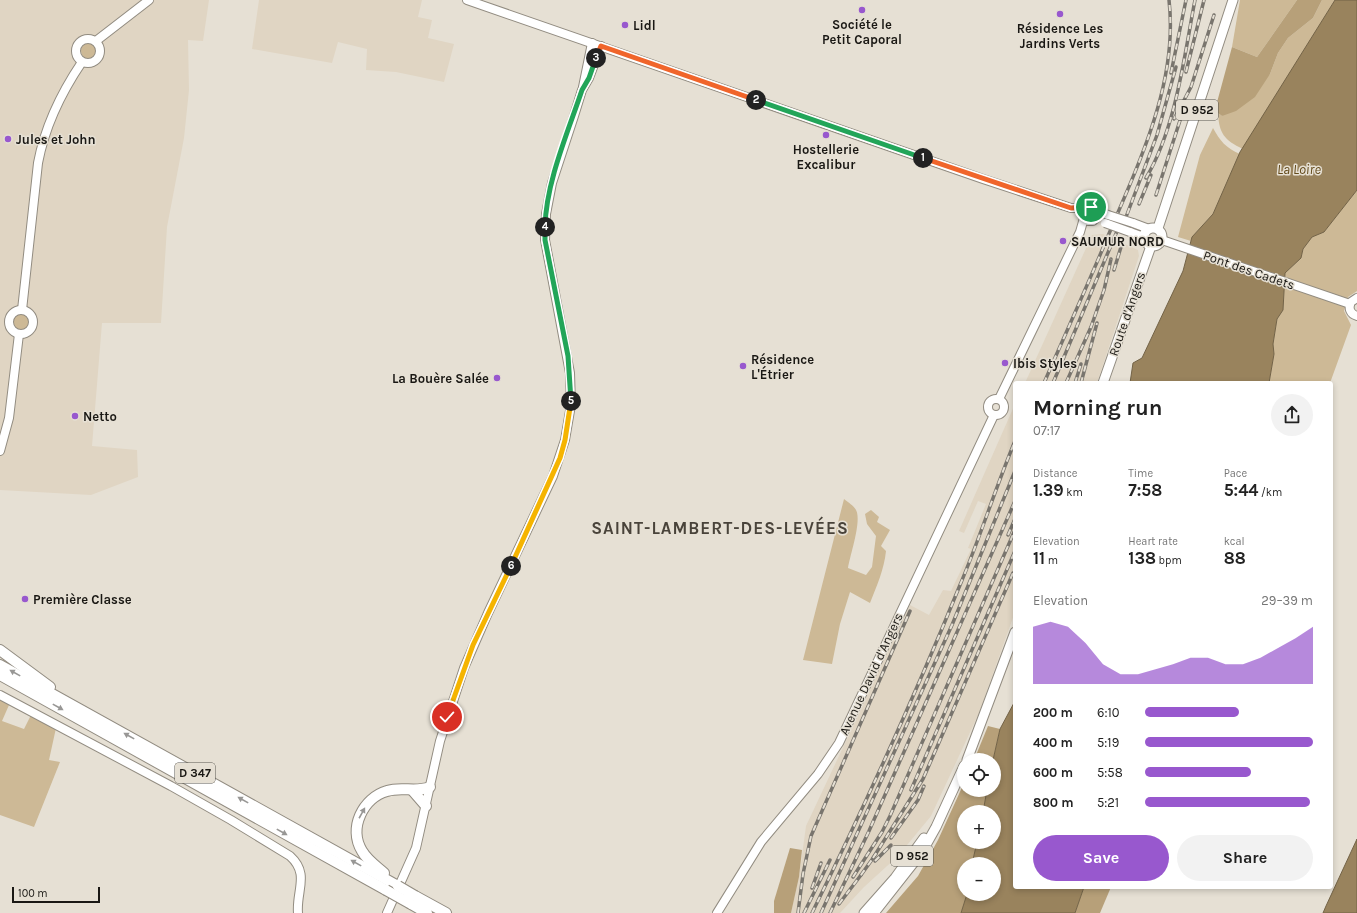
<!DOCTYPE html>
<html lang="en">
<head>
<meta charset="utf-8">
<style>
	body { margin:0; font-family:Karla,sans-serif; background:#f2f2f2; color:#222; height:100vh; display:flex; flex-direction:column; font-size:15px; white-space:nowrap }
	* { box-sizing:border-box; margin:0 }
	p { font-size:13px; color:#767676 }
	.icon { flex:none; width:22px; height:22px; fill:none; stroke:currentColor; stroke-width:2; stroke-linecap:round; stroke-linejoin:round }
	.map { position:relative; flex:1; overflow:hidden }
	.sheet { position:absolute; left:1013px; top:381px; width:320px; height:508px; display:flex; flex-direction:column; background:#fff; border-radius:4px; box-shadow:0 2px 6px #0003 }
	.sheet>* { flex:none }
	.fabs { position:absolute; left:957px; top:753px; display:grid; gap:8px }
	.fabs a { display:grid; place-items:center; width:44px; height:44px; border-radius:50%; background:#fff; box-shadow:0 2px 6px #0003; font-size:20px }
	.scale { position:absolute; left:12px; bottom:10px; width:88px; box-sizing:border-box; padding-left:4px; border:2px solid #1a1814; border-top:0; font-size:11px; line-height:14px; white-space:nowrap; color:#1a1814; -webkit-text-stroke:3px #e6e0d4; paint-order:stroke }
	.pin { position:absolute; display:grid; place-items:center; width:34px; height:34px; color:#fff; margin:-17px; border:2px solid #fff; border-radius:50%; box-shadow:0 1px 4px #0007 }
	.km { position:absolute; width:20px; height:20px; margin:-10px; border-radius:50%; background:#222; color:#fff; font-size:11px; line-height:20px; text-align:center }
	.round { display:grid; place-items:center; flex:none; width:42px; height:42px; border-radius:21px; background:#f2f2f2 }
	.summary { display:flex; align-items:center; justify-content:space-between; height:68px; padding:0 20px }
	h1 { font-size:22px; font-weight:700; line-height:30px }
	.metrics { display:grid; grid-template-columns:repeat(3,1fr); gap:6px; height:68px; padding:4px 20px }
	.metrics div { display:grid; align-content:center }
	.metrics b { font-size:17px; font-weight:700 }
	.metrics small { font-size:11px; font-weight:400 }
	.metrics p { font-size:11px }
	.chart { height:112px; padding:8px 20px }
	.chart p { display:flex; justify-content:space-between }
	.chart svg { width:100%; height:72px; margin-top:4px; fill:#9858ce; opacity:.7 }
	.action { display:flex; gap:8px; margin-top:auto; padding:8px 20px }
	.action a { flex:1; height:46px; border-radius:24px; background:#9858ce; color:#fff; font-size:16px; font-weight:700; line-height:46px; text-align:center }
	.action a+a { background:#f2f2f2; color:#222 }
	ul { padding:0 20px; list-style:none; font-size:13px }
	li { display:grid; grid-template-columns:64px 48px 1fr; align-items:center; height:30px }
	li i { height:10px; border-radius:5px; background:#9858ce }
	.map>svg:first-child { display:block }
	.built { fill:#e0d5c3; fill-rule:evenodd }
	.green { fill:#cdb996 }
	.forest { fill:#b7a079 }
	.water { fill:#99835d; stroke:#736347 }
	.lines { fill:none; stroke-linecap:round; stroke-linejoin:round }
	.secondary-casing { stroke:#928c81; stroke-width:10 }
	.primary-casing { stroke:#928c81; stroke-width:11 }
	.highway-casing { stroke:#928c81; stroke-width:12 }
	.secondary { stroke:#fff; stroke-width:8 }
	.primary { stroke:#fff; stroke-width:9 }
	.highway { stroke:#fff; stroke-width:10 }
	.rail-casing { stroke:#79756e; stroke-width:3.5 }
	.rail { stroke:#e6e0d4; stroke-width:2; stroke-dasharray:6; stroke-linecap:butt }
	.secondary-bridge-casing { stroke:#928c81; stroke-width:10; stroke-linecap:butt }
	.highway-bridge-casing { stroke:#928c81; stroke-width:12; stroke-linecap:butt }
	.secondary-bridge { stroke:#fff; stroke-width:8 }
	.highway-bridge { stroke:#fff; stroke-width:10 }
	.oneway { fill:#989795 }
	.split-1-casing { stroke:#fff; stroke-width:8 }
	.split-2-casing { stroke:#fff; stroke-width:8 }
	.split-3-casing { stroke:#fff; stroke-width:8 }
	.split-4-casing { stroke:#fff; stroke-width:8 }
	.split-5-casing { stroke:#fff; stroke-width:8 }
	.split-6-casing { stroke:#fff; stroke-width:8 }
	.split-7-casing { stroke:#fff; stroke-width:8 }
	.split-1 { stroke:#f0652b; stroke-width:5 }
	.split-2 { stroke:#22a559; stroke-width:5 }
	.split-3 { stroke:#f0652b; stroke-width:5 }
	.split-4 { stroke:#22a559; stroke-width:5 }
	.split-5 { stroke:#22a559; stroke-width:5 }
	.split-6 { stroke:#f5b400; stroke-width:5 }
	.split-7 { stroke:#f5b400; stroke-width:5 }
	.poi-dot { fill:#9858ce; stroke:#e6e0d4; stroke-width:1.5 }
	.labels { text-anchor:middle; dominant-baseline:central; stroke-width:3; stroke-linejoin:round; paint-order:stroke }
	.shield { fill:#e6e0d4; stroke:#57544e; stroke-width:1 }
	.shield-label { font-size:12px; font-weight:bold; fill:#1a1814 }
	.poi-label { font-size:13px; font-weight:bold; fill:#1a1814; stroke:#e6e0d4; text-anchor:start }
	.street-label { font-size:13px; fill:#1a1814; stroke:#e6e0d4 }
	.water-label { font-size:14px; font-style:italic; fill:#634a1b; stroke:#e6e0d4 }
	.district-label { font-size:17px; font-weight:bold; letter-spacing:1px; fill:#49433a; stroke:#e6e0d4 }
</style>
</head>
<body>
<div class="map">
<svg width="1357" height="913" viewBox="0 0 1357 913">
	<rect width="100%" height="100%" fill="#e6e0d4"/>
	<g class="built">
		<path d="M 0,0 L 209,0 L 203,41 L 188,40 L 189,90 L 184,138 L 167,227 L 161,323 L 102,323 L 92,446 L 137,450 L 138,477 L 91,495 L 0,490 ZM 85,39 L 96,41 L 101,50 L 98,59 L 91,63 L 82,62 L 76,54 L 78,44 Z"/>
		<path d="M 259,0 L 422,0 L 418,17 L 432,20 L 428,38 L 454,44 L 444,82 L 396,72 L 366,70 L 367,49 L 338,42 L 332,63 L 252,49 Z"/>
		<path d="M 1103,234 L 1138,250 L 1139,256 L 1097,383 L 1025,383 L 1092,235 Z"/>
		<path d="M 1015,404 L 1015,612 L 979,713 L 931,816 L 898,856 L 864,887 L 840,913 L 791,913 L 799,877 L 806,826 L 910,605 L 929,615 L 943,590 L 951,591 L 971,549 L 968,548 L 986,504 L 978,501 L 964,533 L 959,531 Z"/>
	</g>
	<g class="green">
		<path d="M 1240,0 L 1297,0 L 1257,57 L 1232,47 Z"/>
		<path d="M 1322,0 L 1335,0 L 1243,149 C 1224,140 1219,133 1218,113 L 1222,116 L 1270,74 L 1278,53 L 1288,38 L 1313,18 Z"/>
		<circle cx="89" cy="51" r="8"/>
		<path d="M 1213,128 C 1220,141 1226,148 1240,154 L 1213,214 L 1192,237 L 1191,241 L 1178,237 L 1200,155 Z"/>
		<path d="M 1357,190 L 1357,291 L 1348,297 L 1344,311 L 1351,325 L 1330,383 L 1269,383 L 1274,354 L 1273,344 L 1277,319 L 1283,310 L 1285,273 L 1301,258 L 1303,249 L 1312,237 L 1324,232 Z"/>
		<circle cx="20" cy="322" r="9"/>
		<path d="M 844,499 C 848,502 854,506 856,510 C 862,521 850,555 848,568 L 866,575 L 872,567 L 876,536 L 867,524 L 865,514 L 871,510 L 879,517 L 877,522 L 890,530 L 881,546 L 886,551 C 884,570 877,585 870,603 L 850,592 L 840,624 L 832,664 L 803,660 Z"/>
		<path d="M 0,700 L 9,705 L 2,721 L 24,729 L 32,713 L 56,728 L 49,760 L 60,762 L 34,827 L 0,815 Z"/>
	</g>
	<g class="forest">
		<path d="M 1297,0 L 1322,0 L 1313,18 L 1288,38 L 1278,53 L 1270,74 L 1255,97 L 1236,111 L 1222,116 L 1218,113 L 1216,106 L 1232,47 L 1257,57 Z"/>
		<path d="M 988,726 L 1000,729 L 993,760 L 974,760 Z"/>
		<path d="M 964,783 L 964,790 L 987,790 L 983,812 L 964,812 L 964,842 L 977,842 L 972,864 L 964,864 L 964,894 L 967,894 L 961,913 L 886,913 L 918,876 L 938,840 Z"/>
		<path d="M 790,848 L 802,850 L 799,877 L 791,913 L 774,913 L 774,901 Z"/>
		<path d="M 1084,887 L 1111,887 L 1100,913 L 1075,913 Z"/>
	</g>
	<g class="water">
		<path d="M 1335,0 L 1357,0 L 1357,190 L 1324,232 L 1312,237 L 1303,249 L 1301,258 L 1285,273 L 1283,310 L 1277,319 L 1273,344 L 1274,354 L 1269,383 L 1130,383 L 1133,363 L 1142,358 L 1183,271 L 1192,237 L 1213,214 L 1240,152 Z"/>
		<path d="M 1015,701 L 1015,887 L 1084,887 L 1075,913 L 961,913 L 967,894 L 994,894 L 994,864 L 972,864 L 977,842 L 994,842 L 994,812 L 983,812 L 987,790 L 994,790 L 993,760 L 1000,729 Z"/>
		<path d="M 1357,839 L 1357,913 L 1323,913 L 1326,906 Z"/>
	</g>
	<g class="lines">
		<defs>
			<g id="secondary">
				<path d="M 467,0 L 983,179 L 1071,208 L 1086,208"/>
				<circle cx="88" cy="51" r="12"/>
				<path d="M 96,41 L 149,0"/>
				<path d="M 583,87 L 592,43"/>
				<path d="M 1097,211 L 1097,217 L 1093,221 L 1088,221 L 1084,218 L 1084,211 L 1090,207 L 1108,215"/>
				<path d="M 1133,223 L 1149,229"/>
				<path d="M 1130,232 L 1141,236 L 1145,241"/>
				<path d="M 1162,240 L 1350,304"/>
				<path d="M 1357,298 L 1351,302 C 1348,308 1350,314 1357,316"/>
				<circle cx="21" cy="322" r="12"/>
				<path d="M 22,310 L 38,163 C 45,126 61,93 82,62"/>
				<path d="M 999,399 L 1080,232 L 1084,218"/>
				<circle cx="996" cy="407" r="8"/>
				<path d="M 0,451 L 9,418 L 19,334"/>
				<path d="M 0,695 L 171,786 L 231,820 L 290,856 C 310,874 296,891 298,913"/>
				<path d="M 387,913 L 416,848 L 440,741 L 464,668 L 488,613 L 553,476 L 565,440 L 571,405 L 570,373 L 545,240 L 546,214 L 552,183 L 574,116 L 582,90 L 589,78 L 601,46"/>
				<path d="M 717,913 L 761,842 L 818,774 L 839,743 L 994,415"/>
			</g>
			<g id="primary">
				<circle cx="1153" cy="237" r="9"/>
				<path d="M 1158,228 L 1233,0"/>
				<path d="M 1103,383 L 1151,246"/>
				<path d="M 967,760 L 1015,632"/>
				<path d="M 864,913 L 895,878 L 924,838"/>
				<path d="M 874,913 L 922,852 L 936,827 L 964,766"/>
			</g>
			<g id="highway">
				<path d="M 0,650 L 50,687"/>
				<path d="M 0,665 L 398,886"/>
				<path d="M 0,675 L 386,890"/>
				<path d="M 413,791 L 426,806"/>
				<path d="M 384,873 C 376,866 367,860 362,851 C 348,828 363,798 387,791 C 402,786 415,793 430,787"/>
				<path d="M 415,896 L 446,913"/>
				<path d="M 411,904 L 427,913"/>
			</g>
		</defs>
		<use href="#secondary" class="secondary-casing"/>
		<use href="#primary" class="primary-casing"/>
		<use href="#highway" class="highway-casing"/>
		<use href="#secondary" class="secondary"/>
		<use href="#primary" class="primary"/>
		<use href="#highway" class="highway"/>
		<defs>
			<g id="rail">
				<path d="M 1186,72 L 1204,0"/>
				<path d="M 1171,73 L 1186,0"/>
				<path d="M 1174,119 L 1191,87 L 1214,15"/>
				<path d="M 1146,178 C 1176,128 1184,57 1195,0"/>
				<path d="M 1156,195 L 1184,108"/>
				<path d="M 1139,204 L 1151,175"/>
				<path d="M 1123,225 L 1157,135 L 1176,67"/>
				<path d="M 1114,270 L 1121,247"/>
				<path d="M 1044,383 C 1067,330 1091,278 1113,224 C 1143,154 1178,78 1169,0"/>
				<path d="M 1053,383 L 1123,217"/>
				<path d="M 1066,383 L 1091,327 L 1104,290 L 1111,259"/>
				<path d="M 1075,383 L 1081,364"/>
				<path d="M 1081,383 L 1097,323"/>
				<path d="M 1008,535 L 1015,519"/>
				<path d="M 911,790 L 1015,551"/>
				<path d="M 891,838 L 918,800 L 924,786"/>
				<path d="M 873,858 L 923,779 L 1013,573"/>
				<path d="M 875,861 L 891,845"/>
				<path d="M 861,875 L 876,854"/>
				<path d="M 853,877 L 882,832 L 890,816 L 1015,530"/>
				<path d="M 812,888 L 821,863"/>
				<path d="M 839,904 L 861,875"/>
				<path d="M 798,913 L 803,874 L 811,836 L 910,611"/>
				<path d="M 804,913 L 830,860"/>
				<path d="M 812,913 C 865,805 915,696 960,585 C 980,538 995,489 1015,441"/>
				<path d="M 821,913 L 952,625 L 1015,471"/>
				<path d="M 830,913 L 869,831 L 1015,501"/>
			</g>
		</defs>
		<use href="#rail" class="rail-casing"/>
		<use href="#rail" class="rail"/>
		<defs>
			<g id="secondary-bridge">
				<path d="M 1108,215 L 1133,223"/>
				<path d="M 1105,223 L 1130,232"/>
			</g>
			<g id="highway-bridge">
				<path d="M 398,886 L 415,896"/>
				<path d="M 386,890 L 411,904"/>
			</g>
		</defs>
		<use href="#secondary-bridge" class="secondary-bridge-casing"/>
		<use href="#highway-bridge" class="highway-bridge-casing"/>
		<use href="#secondary-bridge" class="secondary-bridge"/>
		<use href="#highway-bridge" class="highway-bridge"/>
	</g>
	<defs><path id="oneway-solid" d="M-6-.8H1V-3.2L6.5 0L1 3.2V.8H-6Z"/></defs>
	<g class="oneway">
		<use href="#oneway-solid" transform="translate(15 673) rotate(-151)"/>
		<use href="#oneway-solid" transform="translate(58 707) rotate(29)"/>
		<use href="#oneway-solid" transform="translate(129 736) rotate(-151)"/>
		<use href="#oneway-solid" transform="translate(243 800) rotate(-151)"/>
		<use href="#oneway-solid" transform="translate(362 813) rotate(-61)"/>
		<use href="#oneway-solid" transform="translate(282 832) rotate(29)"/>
		<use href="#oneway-solid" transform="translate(356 863) rotate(-151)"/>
	</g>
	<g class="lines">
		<defs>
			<path id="split-1" d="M 923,158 L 1071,208 L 1091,207"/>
			<path id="split-2" d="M 756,100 L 923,158"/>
			<path id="split-3" d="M 596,58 L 601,46 L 756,100"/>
			<path id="split-4" d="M 545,227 C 546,182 568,132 582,90 L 589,78 L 596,58"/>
			<path id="split-5" d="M 545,227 L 545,240 L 568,356 L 571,401"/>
			<path id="split-6" d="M 511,566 L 560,458 L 565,440 L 571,401"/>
			<path id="split-7" d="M 447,717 L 473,645 L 511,566"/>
		</defs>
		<use href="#split-1" class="split-1-casing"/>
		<use href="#split-2" class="split-2-casing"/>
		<use href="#split-3" class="split-3-casing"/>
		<use href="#split-4" class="split-4-casing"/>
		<use href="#split-5" class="split-5-casing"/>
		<use href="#split-6" class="split-6-casing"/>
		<use href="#split-7" class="split-7-casing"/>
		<use href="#split-1" class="split-1"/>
		<use href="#split-2" class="split-2"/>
		<use href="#split-3" class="split-3"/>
		<use href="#split-4" class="split-4"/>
		<use href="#split-5" class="split-5"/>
		<use href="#split-6" class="split-6"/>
		<use href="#split-7" class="split-7"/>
	</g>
	<g class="poi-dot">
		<circle cx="862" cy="10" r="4"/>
		<circle cx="1060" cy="14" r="4"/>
		<circle cx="625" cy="25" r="4"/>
		<circle cx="826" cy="135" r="4"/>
		<circle cx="8" cy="139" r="4"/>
		<circle cx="1063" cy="241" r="4"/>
		<circle cx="1005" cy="363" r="4"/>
		<circle cx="743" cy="366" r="4"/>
		<circle cx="497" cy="378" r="4"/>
		<circle cx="75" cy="416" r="4"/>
		<circle cx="25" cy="599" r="4"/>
	</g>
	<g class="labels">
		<g class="shield">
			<rect x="1176" y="100" width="42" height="20" rx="3"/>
			<rect x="175" y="763" width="40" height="20" rx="3"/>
			<rect x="891" y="846" width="42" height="20" rx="3"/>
		</g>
		<g class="shield-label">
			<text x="1197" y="110">D 952</text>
			<text x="195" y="773">D 347</text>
			<text x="912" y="856">D 952</text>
		</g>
		<g class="poi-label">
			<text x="862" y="24" text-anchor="middle">Société le<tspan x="862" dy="15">Petit Caporal</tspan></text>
			<text x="633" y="25">Lidl</text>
			<text x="1060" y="28" text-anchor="middle">Résidence Les<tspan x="1060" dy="15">Jardins Verts</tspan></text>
			<text x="16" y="139">Jules et John</text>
			<text x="826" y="149" text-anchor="middle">Hostellerie<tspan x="826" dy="15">Excalibur</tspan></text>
			<text x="1071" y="241">SAUMUR NORD</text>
			<text x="751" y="359">Résidence<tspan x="751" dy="15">L'Étrier</tspan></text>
			<text x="1013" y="363">Ibis Styles</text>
			<text x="489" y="378" text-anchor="end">La Bouère Salée</text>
			<text x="83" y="416">Netto</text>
			<text x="33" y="599">Première Classe</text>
		</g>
		<g class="street-label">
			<text transform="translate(1249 270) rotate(19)">Pont des Cadets</text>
			<text transform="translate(1127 314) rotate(-71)">Route d'Angers</text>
			<text transform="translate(871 674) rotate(-65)">Avenue David d'Angers</text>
		</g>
		<g class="water-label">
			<text x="1299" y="169">La Loire</text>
		</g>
		<g class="district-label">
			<text x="720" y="528">SAINT-LAMBERT-DES-LEVÉES</text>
		</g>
	</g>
</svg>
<div class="fabs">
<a><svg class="icon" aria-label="locate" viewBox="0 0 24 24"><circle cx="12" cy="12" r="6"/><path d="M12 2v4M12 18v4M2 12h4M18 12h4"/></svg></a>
<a>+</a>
<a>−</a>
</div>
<div class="scale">100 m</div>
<div class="pin" style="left:1091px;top:207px;background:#1e9e55"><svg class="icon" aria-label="arrive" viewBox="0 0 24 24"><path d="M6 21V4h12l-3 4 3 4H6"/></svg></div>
<div class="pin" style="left:447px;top:717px;background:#d93025"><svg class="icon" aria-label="check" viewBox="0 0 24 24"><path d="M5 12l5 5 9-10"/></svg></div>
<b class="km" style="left:923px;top:158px">1</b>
<b class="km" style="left:756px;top:100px">2</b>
<b class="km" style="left:596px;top:58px">3</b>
<b class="km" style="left:545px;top:227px">4</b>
<b class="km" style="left:571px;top:401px">5</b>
<b class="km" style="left:511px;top:566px">6</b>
<section class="sheet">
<div class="summary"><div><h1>Morning run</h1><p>07:17</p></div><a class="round"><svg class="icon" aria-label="share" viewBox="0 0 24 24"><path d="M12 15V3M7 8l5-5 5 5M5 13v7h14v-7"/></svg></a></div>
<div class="metrics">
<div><p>Distance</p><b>1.39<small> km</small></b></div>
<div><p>Time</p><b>7:58</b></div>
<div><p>Pace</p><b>5:44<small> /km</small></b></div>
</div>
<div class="metrics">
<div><p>Elevation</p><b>11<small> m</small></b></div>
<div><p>Heart rate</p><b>138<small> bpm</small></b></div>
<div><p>kcal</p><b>88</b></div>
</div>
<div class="chart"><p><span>Elevation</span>29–39 m</p>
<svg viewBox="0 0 160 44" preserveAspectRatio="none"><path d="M0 44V9L10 6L20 9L30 19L40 32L50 38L60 38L70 35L80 32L90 28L100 28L110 32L120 32L130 28L140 22L150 16L160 9V44z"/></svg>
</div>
<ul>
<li><b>200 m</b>6:10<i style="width:56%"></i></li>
<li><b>400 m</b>5:19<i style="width:100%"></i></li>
<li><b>600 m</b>5:58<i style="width:63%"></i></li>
<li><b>800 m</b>5:21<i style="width:98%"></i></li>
</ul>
<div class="action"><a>Save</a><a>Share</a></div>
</section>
</div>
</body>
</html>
